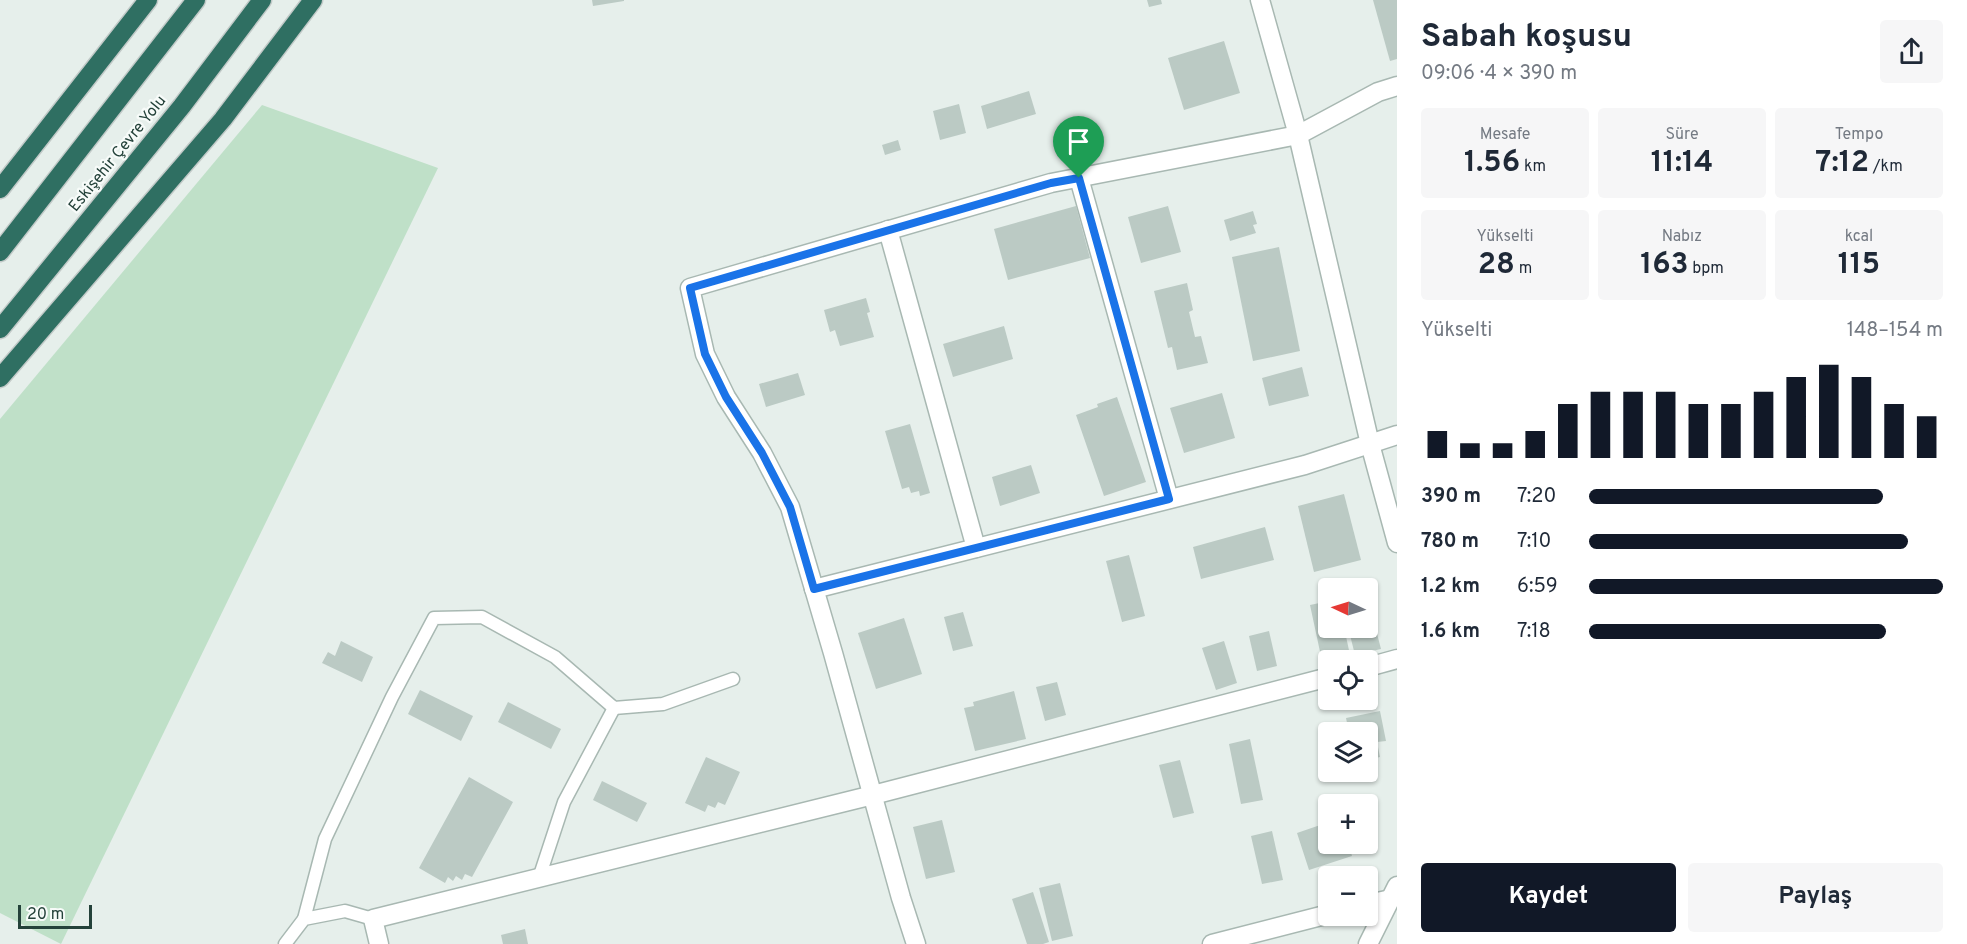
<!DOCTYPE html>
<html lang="tr">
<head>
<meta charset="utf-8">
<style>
	body { margin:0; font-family:Overpass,sans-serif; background:#f6f6f7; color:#1f2937; height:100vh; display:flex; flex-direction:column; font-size:22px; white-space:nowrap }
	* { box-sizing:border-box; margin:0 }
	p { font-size:20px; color:#747a83 }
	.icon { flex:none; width:33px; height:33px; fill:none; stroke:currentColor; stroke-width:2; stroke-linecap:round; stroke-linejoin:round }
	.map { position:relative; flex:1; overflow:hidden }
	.details { display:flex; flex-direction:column; background:#fff; width:570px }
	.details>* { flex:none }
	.needle { width:39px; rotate:274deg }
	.fabs { position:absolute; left:1318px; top:578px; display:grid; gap:12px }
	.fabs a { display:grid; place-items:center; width:60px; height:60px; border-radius:6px; background:#fff; box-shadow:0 2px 4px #0004; font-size:30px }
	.scale { position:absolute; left:18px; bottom:15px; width:74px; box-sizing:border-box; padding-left:6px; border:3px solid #24423a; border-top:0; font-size:16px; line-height:21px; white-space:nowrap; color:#24423a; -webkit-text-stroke:4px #f7fbf9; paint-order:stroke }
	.pin { position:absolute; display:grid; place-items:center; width:51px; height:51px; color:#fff; margin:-62px -26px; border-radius:50% 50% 50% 0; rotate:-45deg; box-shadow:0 0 6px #0007 }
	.pin .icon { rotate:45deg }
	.round { display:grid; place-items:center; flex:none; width:63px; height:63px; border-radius:6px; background:#f6f6f7 }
	.summary { display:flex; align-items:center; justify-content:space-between; height:102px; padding:0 24px }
	h1 { font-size:33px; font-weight:700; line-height:45px }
	.stats { display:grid; grid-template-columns:repeat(3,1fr); gap:9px; height:102px; padding:6px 24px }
	.stats div { display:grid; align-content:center; border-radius:6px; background:#f6f6f7; text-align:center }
	.stats b { font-size:30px; font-weight:700 }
	.stats small { font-size:16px; font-weight:400 }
	.stats p { font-size:16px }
	.chart { height:168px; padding:12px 24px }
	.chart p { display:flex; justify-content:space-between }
	.chart svg { width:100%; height:108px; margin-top:6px; stroke:#111827; stroke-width:6 }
	.cta { display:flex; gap:12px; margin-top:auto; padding:12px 24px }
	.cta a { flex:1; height:69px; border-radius:6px; background:#111827; color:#fff; font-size:24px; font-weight:700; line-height:69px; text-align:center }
	.cta a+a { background:#f6f6f7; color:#1f2937 }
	ul { padding:0 24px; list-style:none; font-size:20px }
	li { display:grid; grid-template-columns:96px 72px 1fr; align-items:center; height:45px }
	li i { height:15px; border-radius:8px; background:#111827 }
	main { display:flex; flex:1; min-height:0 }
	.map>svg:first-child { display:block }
	.green { fill:#bfe0c8 }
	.building { fill:#bbcac4 }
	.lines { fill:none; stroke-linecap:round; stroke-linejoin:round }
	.lane-casing { stroke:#a8b8b2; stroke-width:15 }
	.street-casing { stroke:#a8b8b2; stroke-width:21 }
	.highway-casing { stroke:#c2cac8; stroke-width:21 }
	.lane { stroke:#fff; stroke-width:12 }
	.street { stroke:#fff; stroke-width:18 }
	.highway { stroke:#2f6f62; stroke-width:18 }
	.route-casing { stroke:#fff; stroke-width:12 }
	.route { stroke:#1a73e8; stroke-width:8 }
	.labels { text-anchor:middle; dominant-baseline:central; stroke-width:4.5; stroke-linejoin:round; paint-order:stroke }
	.street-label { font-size:16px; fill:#24423a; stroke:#f7fbf9 }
</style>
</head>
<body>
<main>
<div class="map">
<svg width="1397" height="944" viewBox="0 0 1397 944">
	<rect width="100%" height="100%" fill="#e6efeb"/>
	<path class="green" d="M 262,105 L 438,168 L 61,944 L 0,913 L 0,419 Z"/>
	<g class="building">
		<path d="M 592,0 L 624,0 L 624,1 L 593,6 Z"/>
		<path d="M 1147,0 L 1161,0 L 1162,4 L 1149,7 Z"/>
		<path d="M 1373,0 L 1397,0 L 1397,59 L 1390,61 Z"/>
		<path d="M 1224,41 L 1240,93 L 1184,110 L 1168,58 Z"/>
		<path d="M 1029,91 L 1036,114 L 987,129 L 981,106 Z"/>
		<path d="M 959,104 L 966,133 L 940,140 L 933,111 Z"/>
		<path d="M 898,140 L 901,150 L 885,155 L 882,145 Z"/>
		<path d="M 1076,206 L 1090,258 L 1008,280 L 994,229 Z"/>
		<path d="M 1168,206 L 1181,252 L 1141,263 L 1128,217 Z"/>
		<path d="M 1253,211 L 1257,224 L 1253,225 L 1256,233 L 1230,241 L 1224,220 Z"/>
		<path d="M 1279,247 L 1300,351 L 1253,361 L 1232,257 Z"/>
		<path d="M 1187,283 L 1193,310 L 1189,312 L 1195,337 L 1201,336 L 1208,363 L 1177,370 L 1172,347 L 1168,348 L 1154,291 Z"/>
		<path d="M 866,298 L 870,312 L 867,313 L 874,337 L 840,346 L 835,330 L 830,332 L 824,310 Z"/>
		<path d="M 1004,326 L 1013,359 L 953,377 L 943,344 Z"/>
		<path d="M 1302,367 L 1309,396 L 1269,406 L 1262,378 Z"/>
		<path d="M 798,373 L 805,395 L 766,407 L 759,384 Z"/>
		<path d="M 1222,393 L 1235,438 L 1184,453 L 1170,408 Z"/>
		<path d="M 1117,397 L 1146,482 L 1104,496 L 1076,415 L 1098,407 L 1097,404 Z"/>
		<path d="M 910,424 L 930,493 L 920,496 L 919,491 L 911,493 L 909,487 L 902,489 L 885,431 Z"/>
		<path d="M 1031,465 L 1040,493 L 1000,506 L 992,477 Z"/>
		<path d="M 1344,494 L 1361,560 L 1314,572 L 1298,506 Z"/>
		<path d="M 1265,527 L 1274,560 L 1201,579 L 1193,547 Z"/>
		<path d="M 1129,555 L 1145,616 L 1122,622 L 1106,561 Z"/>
		<path d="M 1358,581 L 1360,587 L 1366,585 L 1366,588 L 1339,588 L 1338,586 Z"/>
		<path d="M 1368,599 L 1381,649 L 1355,655 L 1348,627 L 1368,627 Z"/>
		<path d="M 1329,601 L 1329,627 L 1344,627 L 1350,655 L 1322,661 L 1310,605 Z"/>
		<path d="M 963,612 L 973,646 L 953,651 L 944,617 Z"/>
		<path d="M 904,618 L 922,674 L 876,689 L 858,633 Z"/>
		<path d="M 1269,631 L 1277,666 L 1257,671 L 1249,636 Z"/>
		<path d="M 341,641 L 373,657 L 362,682 L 322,663 L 328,652 L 335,656 Z"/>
		<path d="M 1224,641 L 1237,683 L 1216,690 L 1202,648 Z"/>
		<path d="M 1057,682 L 1066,715 L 1045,721 L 1036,687 Z"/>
		<path d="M 420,690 L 473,716 L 461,741 L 408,714 Z"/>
		<path d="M 1014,691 L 1026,739 L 975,751 L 964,708 L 974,706 L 973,702 Z"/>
		<path d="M 508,702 L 561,729 L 551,749 L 498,722 Z"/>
		<path d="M 1380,711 L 1386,741 L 1377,742 L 1380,757 L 1368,760 L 1368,732 L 1349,732 L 1346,718 Z"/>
		<path d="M 1250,739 L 1263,800 L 1241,804 L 1229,744 Z"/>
		<path d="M 706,757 L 740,772 L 725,805 L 718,802 L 715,808 L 708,805 L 705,812 L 685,803 Z"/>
		<path d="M 1180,760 L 1194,813 L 1173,818 L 1159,765 Z"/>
		<path d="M 469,777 L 513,802 L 472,877 L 465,874 L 462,880 L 456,876 L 453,881 L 448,877 L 445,883 L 419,868 Z"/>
		<path d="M 602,781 L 647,803 L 637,822 L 593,800 Z"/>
		<path d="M 942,820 L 955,872 L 926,879 L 913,827 Z"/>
		<path d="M 1329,822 L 1329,843 L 1354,843 L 1349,845 L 1352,856 L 1309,870 L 1297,833 Z"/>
		<path d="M 1272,831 L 1283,880 L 1262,884 L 1251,836 Z"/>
		<path d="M 1060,883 L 1073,936 L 1052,941 L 1039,888 Z"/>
		<path d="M 1033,892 L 1049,942 L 1043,944 L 1027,944 L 1012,899 Z"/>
		<path d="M 525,929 L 528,944 L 503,944 L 501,935 Z"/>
	</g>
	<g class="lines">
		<defs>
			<g id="lane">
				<path d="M 539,878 L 564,802 L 614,708"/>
				<path d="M 304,919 L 325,839 L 392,697 L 434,618 L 482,617 L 555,657 L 614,708 L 663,704 L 733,679"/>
				<path d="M 285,944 L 304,919 L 345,911 L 373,919"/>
			</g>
			<g id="street">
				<path d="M 1260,0 L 1298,135 L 1370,444 L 1397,543"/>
				<path d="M 1079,178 L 1169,499"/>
				<path d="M 888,230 L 976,548"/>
				<path d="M 814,589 L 1305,465 L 1397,435"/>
				<path d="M 1368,667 L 1397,659"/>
				<path d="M 1368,904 L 1391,899"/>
				<path d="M 379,944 L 373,919 L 873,795 L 1329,677"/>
				<path d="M 916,944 L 901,898 L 833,653 L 790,507 L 762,453 L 726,397 L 705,354 L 690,288 L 1051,183 L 1298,135 L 1378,92 L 1397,86"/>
				<path d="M 1212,944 L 1329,914"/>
				<path d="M 1368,944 L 1397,886"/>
			</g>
			<g id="highway">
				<path d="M 0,189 L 148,0"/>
				<path d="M 0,252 L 196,0"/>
				<path d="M 0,329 L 182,106 L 262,0"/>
				<path d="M 0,378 L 223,119 L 313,0"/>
			</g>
		</defs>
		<use href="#lane" class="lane-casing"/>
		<use href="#street" class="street-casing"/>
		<use href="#highway" class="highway-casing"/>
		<use href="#lane" class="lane"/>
		<use href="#street" class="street"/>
		<use href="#highway" class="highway"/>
	</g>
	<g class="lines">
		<defs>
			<path id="route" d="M 1079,178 L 1169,499 L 814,589 L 790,507 L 762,453 L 726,397 L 705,354 L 690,288 L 1051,183 Z"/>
		</defs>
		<use href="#route" class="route-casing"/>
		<use href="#route" class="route"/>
	</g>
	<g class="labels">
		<g class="street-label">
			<text transform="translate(118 154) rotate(-51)">Eskişehir Çevre Yolu</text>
		</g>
	</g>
</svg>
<div class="fabs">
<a><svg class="needle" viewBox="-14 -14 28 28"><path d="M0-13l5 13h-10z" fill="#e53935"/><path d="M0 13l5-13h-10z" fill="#747a83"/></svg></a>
<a><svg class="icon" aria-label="locate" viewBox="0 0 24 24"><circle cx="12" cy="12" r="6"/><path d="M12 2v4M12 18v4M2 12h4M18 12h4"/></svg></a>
<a><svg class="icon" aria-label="layers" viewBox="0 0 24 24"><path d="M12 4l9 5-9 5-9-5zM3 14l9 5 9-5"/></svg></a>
<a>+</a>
<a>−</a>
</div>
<div class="scale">20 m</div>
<div class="pin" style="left:1079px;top:178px;background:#1e9e55"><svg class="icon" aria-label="arrive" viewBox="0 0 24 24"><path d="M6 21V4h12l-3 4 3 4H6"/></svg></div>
</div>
<section class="details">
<div class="summary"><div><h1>Sabah koşusu</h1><p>09:06 · 4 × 390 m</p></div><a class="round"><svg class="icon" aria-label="share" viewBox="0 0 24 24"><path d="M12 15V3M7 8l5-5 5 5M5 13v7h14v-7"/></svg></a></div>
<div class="stats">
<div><p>Mesafe</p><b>1.56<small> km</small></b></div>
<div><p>Süre</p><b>11:14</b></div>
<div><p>Tempo</p><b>7:12<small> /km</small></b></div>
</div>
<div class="stats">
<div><p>Yükselti</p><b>28<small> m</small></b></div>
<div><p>Nabız</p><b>163<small> bpm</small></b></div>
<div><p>kcal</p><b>115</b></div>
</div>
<div class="chart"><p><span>Yükselti</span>148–154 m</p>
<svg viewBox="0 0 160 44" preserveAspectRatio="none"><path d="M5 44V33M15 44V38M25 44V38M35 44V33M45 44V22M55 44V17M65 44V17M75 44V17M85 44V22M95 44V22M105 44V17M115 44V11M125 44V6M135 44V11M145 44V22M155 44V27"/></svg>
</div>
<ul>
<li><b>390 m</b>7:20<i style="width:83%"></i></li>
<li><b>780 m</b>7:10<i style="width:90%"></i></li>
<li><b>1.2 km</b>6:59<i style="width:100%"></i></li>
<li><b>1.6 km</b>7:18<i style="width:84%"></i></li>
</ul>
<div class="cta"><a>Kaydet</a><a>Paylaş</a></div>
</section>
</main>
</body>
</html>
